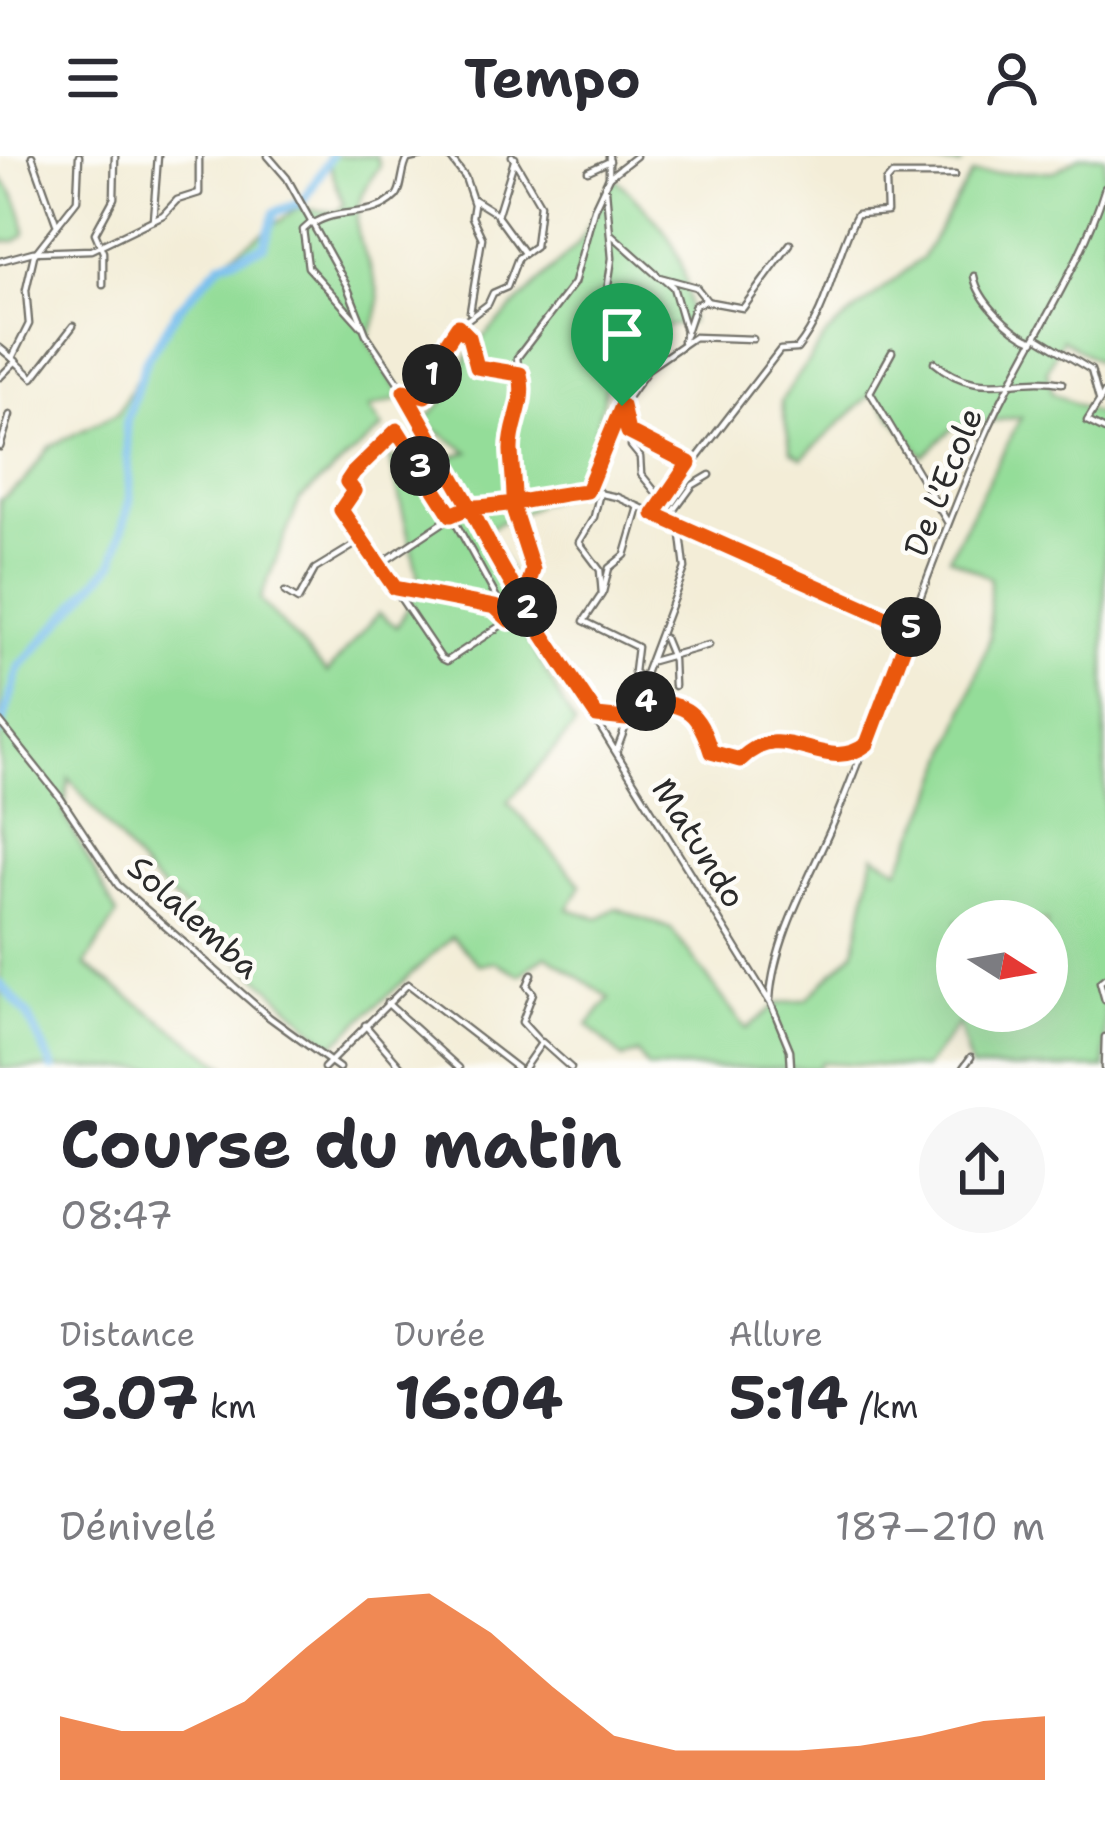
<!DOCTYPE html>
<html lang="fr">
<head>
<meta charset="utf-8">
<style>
	body { margin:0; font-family:"Shantell Sans",sans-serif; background:#f7f7f7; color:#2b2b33; height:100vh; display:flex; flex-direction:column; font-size:45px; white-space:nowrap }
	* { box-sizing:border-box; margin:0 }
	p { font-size:39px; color:#7c7c81 }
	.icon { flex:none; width:66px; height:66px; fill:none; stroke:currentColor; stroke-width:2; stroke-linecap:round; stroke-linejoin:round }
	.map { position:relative; height:912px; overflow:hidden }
	.sheet { display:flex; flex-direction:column; background:#fff; flex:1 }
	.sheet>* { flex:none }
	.needle { width:78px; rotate:101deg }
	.buttons { position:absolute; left:936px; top:744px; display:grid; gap:24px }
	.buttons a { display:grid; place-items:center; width:132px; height:132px; border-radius:50%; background:#fff; box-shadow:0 12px 48px #0002; font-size:60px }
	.pin { position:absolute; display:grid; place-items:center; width:102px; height:102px; color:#fff; margin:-123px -51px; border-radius:50% 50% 50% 0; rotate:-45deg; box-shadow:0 0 12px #0007 }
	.pin .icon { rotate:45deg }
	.km { position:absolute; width:60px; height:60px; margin:-30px; border-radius:50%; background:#222; color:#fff; font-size:33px; line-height:60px; text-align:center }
	.round { display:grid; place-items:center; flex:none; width:126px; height:126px; border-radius:63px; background:#f7f7f7 }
	.summary { display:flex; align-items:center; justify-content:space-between; height:204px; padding:0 60px }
	h1 { font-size:66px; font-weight:700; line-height:90px }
	.figures { display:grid; grid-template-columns:repeat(3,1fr); gap:18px; height:204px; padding:12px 60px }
	.figures div { display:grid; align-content:center }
	.figures b { font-size:60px; font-weight:700 }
	.figures small { font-size:33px; font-weight:400 }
	.figures p { font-size:33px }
	.chart { height:336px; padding:24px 60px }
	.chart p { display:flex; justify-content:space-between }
	.chart svg { width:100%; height:216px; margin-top:12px; fill:#ea580c; opacity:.7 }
	header { display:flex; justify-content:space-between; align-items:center; height:156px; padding:0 60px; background:#fff; font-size:54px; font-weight:700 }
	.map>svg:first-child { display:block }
	.green { fill:#94dd99; stroke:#608462; stroke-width:3; fill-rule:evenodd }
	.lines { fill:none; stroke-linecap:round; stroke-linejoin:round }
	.river { stroke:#75bded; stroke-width:9 }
	.street-casing { stroke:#716f67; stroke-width:9 }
	.street { stroke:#fff; stroke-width:4.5 }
	.route-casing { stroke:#fff; stroke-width:24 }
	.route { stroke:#ea580c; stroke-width:15 }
	.labels { text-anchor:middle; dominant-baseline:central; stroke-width:9; stroke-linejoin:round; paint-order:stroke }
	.street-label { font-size:33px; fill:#2b2b2b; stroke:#fdfcf7 }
</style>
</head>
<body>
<header><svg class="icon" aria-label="menu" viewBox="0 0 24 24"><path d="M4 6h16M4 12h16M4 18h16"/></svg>Tempo<svg class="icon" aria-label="person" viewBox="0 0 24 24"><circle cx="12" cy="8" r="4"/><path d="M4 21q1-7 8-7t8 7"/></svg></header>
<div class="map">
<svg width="1105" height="912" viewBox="0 0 1105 912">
	<rect width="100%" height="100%" fill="#fdfcf7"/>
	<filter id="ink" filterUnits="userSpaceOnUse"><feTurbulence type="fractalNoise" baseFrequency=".00833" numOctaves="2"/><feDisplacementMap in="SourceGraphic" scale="24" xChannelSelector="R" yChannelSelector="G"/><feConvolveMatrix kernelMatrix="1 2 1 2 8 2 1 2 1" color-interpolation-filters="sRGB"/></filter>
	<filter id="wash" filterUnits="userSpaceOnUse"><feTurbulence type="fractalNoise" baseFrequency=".004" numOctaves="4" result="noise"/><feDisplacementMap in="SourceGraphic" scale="48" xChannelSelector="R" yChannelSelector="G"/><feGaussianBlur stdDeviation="2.7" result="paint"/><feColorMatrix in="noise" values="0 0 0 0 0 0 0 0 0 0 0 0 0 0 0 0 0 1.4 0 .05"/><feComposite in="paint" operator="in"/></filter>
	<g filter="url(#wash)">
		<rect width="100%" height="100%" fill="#f3edd7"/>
		<g class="green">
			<path d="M 326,0 L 376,0 L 380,10 C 316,94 410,109 367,184 L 399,235 L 398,243 L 369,252 L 383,272 L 300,343 L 260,444 L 327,517 L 379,457 L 397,471 L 420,429 L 390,302 L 425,308 L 469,296 L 423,266 L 449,240 L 472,192 L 579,87 L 615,22 C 668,74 687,91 690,167 L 618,177 L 584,327 L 487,373 L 522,441 L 521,470 L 575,570 L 508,646 L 581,729 L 568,753 L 599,762 L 616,752 L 671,773 L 746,873 L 778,848 L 807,843 L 855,794 L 874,699 L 899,713 L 934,639 L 990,482 L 990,422 L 949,401 L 1021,261 L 954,271 L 923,300 L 873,237 L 802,302 L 791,295 L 781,245 L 828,177 L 922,102 L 972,18 L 1055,15 L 1081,0 L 1105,0 L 1105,210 L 1062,183 L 1047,215 L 1052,237 L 1105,262 L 1105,912 L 971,912 L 958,868 L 925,912 L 821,906 L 818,912 L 648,912 L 638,897 L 623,903 L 588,869 L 610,842 L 546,799 L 520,819 L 496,806 L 480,809 L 452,781 L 332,890 L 147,718 L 69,622 L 64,658 L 117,759 L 85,809 L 228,912 L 0,912 L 0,344 L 23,327 L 50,290 L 118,257 L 156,187 L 213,112 L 298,52 L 336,56 L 344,49 ZM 957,765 L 1047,765 L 1047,855 L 957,855 Z"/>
			<path d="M 875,0 L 961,0 L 961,9 L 874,4 Z"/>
			<path d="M 0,21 C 14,35 25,57 25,78 L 16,85 L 0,85 Z"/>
		</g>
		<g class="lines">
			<g class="river">
				<path d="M 0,576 L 19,512 L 114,406 L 130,343 L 126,266 L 146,204 L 180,151 L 221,107 L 264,90 L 275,56 L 303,46 L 331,0"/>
				<path d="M 0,828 L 27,858 L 53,912"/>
			</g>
		</g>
	</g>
	<g filter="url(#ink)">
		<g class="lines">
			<defs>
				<g id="street">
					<path d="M 32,0 L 56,67"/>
					<path d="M 268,0 L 287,22 L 347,130 L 366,178 L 404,235 L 488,389 L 771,848 L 790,894 L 791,912"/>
					<path d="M 449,0 L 465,21 L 474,48 L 472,61 L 482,82 L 470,156"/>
					<path d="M 515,2 L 497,60 L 524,97"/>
					<path d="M 588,15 L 610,5"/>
					<path d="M 609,21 L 636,0"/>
					<path d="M 606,34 L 612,102 L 604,156 L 623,267 L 628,276 L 689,307"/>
					<path d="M 473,43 L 497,58"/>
					<path d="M 153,64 L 158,0"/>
					<path d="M 312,66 L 303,74 L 308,111 L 361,170"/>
					<path d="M 313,68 C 340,50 372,64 396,40 C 403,33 401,13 408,3 L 422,0"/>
					<path d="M 612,79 L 659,121 L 696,131 L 708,146"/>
					<path d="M 0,105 L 33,96 L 91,94 L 163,59 L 177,44 L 199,37 L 199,0"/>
					<path d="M 974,120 C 978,144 1011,177 1034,185"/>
					<path d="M 664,123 L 673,131 L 686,175"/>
					<path d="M 103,129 L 103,96 L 95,77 L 114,42 L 115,0"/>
					<path d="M 458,170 L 469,180 L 477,211 L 518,214"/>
					<path d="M 1037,181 L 1091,214 L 1099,243"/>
					<path d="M 683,185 L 695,149 L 705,145 L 743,152 L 790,88"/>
					<path d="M 0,192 L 12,202 L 29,168 L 26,134 L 34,99 L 77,44 L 79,0"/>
					<path d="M 892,196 L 870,236 L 948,367"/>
					<path d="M 12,202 L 33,222 L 73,170"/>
					<path d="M 934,206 C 979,245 1014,218 1062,227"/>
					<path d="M 0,221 L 16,205"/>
					<path d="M 404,235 L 426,240 L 451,176 L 488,148 L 493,137 L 507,131 L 518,102 L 535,90 L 540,48 L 512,0"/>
					<path d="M 1105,236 L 1087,265 L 1105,274"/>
					<path d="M 624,247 L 649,212 L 694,181 L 753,183"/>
					<path d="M 631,290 L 640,301 L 641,318 L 662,344"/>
					<path d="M 0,291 L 10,259"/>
					<path d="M 587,335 L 619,257"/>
					<path d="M 600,336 L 594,361 L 579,386 L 600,414 L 602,438 L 584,465 L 637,491 L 634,516 L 643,523 L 617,594"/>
					<path d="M 654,358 L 780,194 L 797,193 C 830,152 833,103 857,58 L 887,56 L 886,26 L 892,19 L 955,19"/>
					<path d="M 477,362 L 485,349 L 587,335 L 617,341 L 886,461 L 913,466"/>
					<path d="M 668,363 L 693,329 L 710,319"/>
					<path d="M 379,409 L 468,350"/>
					<path d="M 397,433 L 498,452"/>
					<path d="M 285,436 L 298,444 L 315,413 L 361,385"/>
					<path d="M 603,436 L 609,412 L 625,399 L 639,351"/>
					<path d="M 524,443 L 533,414 L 514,355 L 511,290 L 523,245 L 517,202 L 574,127 L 594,53 L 609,21 L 609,0"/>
					<path d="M 509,464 L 447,505 L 441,502 L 341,354 L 353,340 L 347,326 L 395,275 L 438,335 L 509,464 L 528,453"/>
					<path d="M 664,482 L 673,504 L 674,530"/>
					<path d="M 652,505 L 709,489"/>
					<path d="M 643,523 L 685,412 L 680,370"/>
					<path d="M 634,542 L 692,553 L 711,596 L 740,604 C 785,558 823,621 865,589"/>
					<path d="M 597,560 L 626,563"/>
					<path d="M 0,566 L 59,640 L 118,729 L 269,861 L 339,912"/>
					<path d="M 532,818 L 527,830 L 533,837 L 522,866 L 541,887"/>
					<path d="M 1105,822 L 1100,826 L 1105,844"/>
					<path d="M 770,843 C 774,779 815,713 839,654 C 891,527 933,396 989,271 C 1025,191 1079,117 1105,32"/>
					<path d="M 387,847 L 459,912"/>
					<path d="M 365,869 L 402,912"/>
					<path d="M 324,912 L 408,828 L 517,912"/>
					<path d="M 524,912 L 542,886 L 571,912"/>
					<path d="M 963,912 L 971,901"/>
					<path d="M 1104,912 L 1105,881"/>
				</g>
			</defs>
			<use href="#street" class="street-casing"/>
			<use href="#street" class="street"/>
		</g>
	</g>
	<g class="lines" filter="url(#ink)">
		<defs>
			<path id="route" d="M 622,250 L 587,335 C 548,339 508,351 470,351 L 404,235 L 425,240 L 442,194 L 458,170 L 469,181 L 477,211 L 520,218 C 527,248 510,268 511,295 C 512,316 515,333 514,355 L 533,414 L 523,445 L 528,453 L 509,464 L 495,451 L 395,432 L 341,354 L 354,335 L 347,326 L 353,317 L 397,274 L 451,359 L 470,351 C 504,422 552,493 597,560 L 626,563 L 634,542 C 682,551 695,545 711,596 L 740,604 C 785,558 823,622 867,588 L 913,466 L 886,461 L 654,358 L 689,307 L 628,276 L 622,250"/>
		</defs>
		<use href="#route" class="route-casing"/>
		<use href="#route" class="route"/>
	</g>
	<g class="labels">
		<g class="street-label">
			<text transform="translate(943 326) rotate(-68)">De L'Ecole</text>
			<text transform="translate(699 687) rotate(58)">Matundo</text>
			<text transform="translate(194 761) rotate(42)">Solalemba</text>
		</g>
	</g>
</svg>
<div class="buttons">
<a><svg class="needle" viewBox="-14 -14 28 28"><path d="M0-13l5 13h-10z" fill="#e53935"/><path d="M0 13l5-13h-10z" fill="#7c7c81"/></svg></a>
</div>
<div class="pin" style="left:622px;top:250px;background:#1e9e55"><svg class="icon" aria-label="arrive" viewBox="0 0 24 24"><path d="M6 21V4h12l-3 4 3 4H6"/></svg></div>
<b class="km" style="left:432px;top:218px">1</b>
<b class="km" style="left:527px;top:451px">2</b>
<b class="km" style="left:420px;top:310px">3</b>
<b class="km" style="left:646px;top:545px">4</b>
<b class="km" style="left:911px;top:471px">5</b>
</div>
<section class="sheet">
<div class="summary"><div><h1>Course du matin</h1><p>08:47</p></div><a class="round"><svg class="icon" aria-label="share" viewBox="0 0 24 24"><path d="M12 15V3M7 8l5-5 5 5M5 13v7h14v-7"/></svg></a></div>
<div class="figures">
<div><p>Distance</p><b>3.07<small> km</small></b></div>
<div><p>Durée</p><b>16:04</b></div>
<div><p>Allure</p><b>5:14<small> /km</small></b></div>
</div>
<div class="chart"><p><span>Dénivelé</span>187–210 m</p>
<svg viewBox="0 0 160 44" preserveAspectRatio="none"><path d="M0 44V31L10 34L20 34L30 28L40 17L50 7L60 6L70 14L80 25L90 35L100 38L110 38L120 38L130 37L140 35L150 32L160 31V44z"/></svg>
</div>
</section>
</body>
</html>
